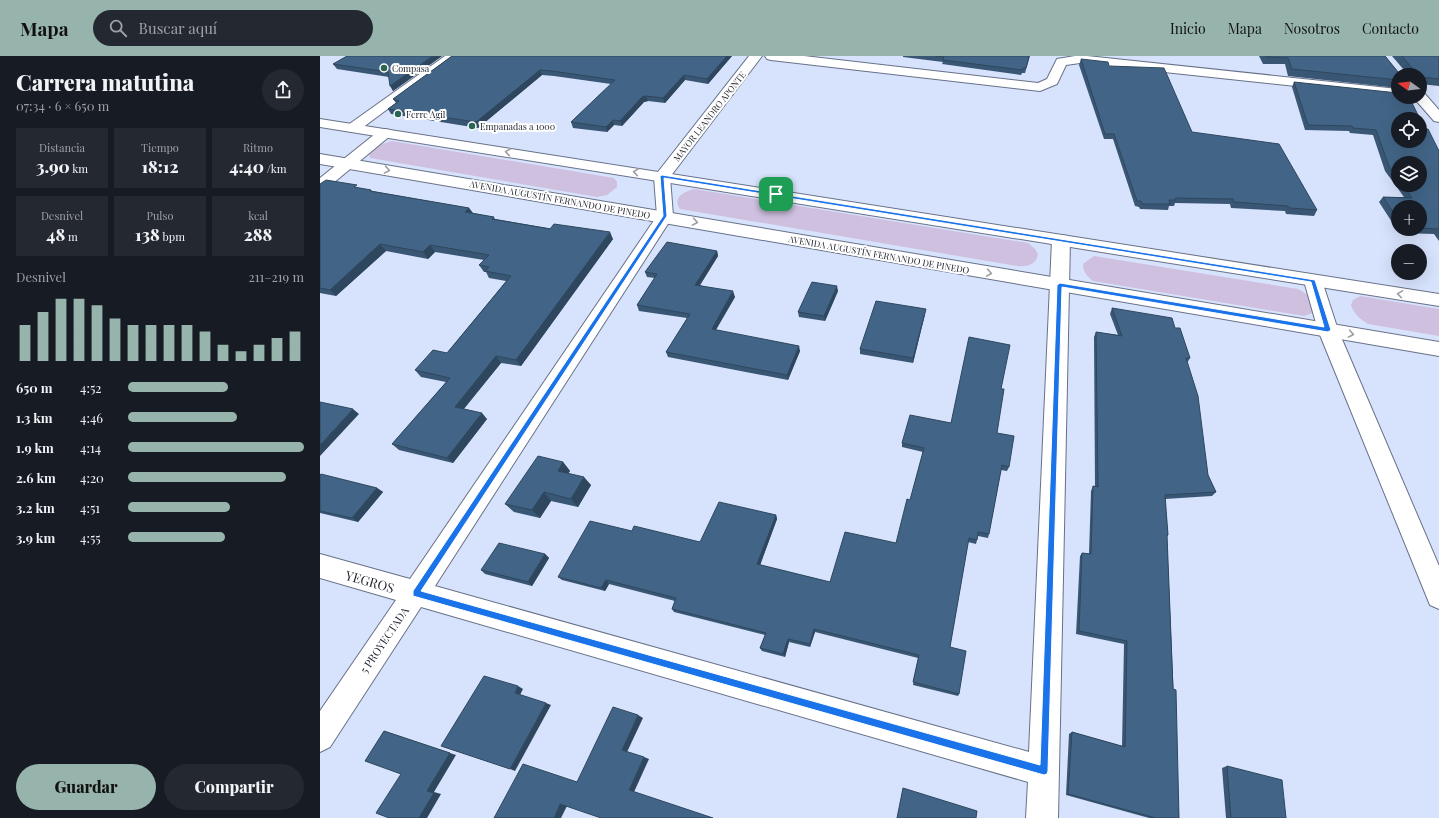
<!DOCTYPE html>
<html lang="es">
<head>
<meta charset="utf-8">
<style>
	body { margin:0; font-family:"Playfair Display",serif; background:#242831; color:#f1f3f6; height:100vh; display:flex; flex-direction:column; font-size:15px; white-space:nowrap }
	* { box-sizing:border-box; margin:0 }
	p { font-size:13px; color:#9ea1a6 }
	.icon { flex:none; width:22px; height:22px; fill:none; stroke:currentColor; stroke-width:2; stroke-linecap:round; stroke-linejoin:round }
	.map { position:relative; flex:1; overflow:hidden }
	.drawer { display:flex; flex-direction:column; background:#171b24; width:320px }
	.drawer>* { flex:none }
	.needle { width:26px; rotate:285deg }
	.buttons { position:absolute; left:1071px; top:12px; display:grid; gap:8px }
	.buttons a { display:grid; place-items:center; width:36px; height:36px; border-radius:50%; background:#171b24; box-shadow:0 4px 16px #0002; font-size:20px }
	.pin { position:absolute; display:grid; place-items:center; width:34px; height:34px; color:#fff; margin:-17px; border-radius:8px; box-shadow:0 2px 6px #0006 }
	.round { display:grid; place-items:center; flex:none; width:42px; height:42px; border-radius:21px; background:#242831 }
	.overview { display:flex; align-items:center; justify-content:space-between; height:68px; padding:0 16px }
	h1 { font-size:22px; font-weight:800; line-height:30px }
	.figures { display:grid; grid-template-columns:repeat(3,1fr); gap:6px; height:68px; padding:4px 16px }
	.figures div { display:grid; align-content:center; border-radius:0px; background:#242831; text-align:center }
	.figures b { font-size:17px; font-weight:800 }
	.figures small { font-size:11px; font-weight:400 }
	.figures p { font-size:11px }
	.chart { height:112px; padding:8px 16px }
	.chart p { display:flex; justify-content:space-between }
	.chart svg { width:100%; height:72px; margin-top:4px; stroke:#97b4ac; stroke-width:6 }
	.cta { display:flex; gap:8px; margin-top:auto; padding:8px 16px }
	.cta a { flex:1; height:46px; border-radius:24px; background:#97b4ac; color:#111; font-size:16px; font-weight:800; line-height:46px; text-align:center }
	.cta a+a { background:#242831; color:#f1f3f6 }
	ul { padding:0 16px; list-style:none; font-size:13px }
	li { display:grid; grid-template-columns:64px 48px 1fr; align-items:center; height:30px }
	li i { height:10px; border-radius:5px; background:#97b4ac }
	header { display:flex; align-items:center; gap:24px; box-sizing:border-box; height:56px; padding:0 20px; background:#97b4ac; color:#111 }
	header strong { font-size:19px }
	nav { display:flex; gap:22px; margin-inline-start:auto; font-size:14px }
	.search { width:280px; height:36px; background:#242831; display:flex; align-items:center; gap:10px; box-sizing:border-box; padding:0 14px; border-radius:22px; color:#9ea1a6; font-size:15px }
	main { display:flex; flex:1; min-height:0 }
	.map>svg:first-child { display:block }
	.green { fill:#cfc0df }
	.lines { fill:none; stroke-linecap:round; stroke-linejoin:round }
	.street-casing { stroke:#677188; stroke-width:2 }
	.secondary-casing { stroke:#677188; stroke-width:2 }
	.street { fill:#fff; fill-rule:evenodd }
	.secondary { fill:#fff; fill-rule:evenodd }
	.wall { fill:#395774; fill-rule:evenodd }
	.shaded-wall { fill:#2e475e }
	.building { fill:#426587; stroke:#2e475e }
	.oneway { stroke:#9c9da1 }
	.route { fill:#1a73e8; stroke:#fff; fill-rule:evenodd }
	.poi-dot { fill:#286652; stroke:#fff; stroke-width:1.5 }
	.labels { text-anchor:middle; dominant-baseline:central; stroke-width:4; stroke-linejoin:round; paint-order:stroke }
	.far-poi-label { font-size:9px; fill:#22252f; stroke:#fff; text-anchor:start }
	.far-street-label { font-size:9px; fill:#22252f; stroke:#fff }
	.street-label { font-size:11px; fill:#22252f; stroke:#fff }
	.near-street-label { font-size:13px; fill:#22252f; stroke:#fff }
</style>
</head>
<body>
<header>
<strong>Mapa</strong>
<div class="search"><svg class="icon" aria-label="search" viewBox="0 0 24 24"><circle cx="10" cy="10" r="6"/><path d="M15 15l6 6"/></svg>Buscar aquí</div>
<nav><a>Inicio</a><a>Mapa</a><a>Nosotros</a><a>Contacto</a></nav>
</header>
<main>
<section class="drawer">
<div class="overview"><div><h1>Carrera matutina</h1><p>07:34 · 6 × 650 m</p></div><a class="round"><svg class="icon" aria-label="share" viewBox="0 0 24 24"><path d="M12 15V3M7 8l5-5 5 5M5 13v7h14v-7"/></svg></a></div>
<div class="figures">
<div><p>Distancia</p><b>3.90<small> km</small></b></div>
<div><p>Tiempo</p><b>18:12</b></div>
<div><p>Ritmo</p><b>4:40<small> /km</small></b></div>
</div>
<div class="figures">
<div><p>Desnivel</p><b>48<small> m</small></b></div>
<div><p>Pulso</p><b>138<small> bpm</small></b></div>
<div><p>kcal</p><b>288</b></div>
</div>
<div class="chart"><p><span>Desnivel</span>211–219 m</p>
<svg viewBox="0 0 160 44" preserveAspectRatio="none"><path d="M5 44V22M15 44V14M25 44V6M35 44V6M45 44V10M55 44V18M65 44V22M75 44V22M85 44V22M95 44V22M105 44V26M115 44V34M125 44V38M135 44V34M145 44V30M155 44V26"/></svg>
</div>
<ul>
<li><b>650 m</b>4:52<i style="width:57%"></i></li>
<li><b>1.3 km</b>4:46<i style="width:62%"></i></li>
<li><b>1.9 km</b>4:14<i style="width:100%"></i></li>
<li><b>2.6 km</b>4:20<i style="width:90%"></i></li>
<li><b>3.2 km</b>4:51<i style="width:58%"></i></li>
<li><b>3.9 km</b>4:55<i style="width:55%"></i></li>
</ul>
<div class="cta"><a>Guardar</a><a>Compartir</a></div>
</section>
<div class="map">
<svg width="1119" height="762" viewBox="0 0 1119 762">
	<rect width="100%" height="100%" fill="#d7e2fc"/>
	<g class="green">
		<path d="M 72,85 L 294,122 L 297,126 L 297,131 L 287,139 L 277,141 L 50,102 L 49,98 L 56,90 Z"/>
		<path d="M 374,133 L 708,187 L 715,193 L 718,198 C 716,209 707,211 697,210 L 360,153 C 352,141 364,136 374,133 Z"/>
		<path d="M 774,200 L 978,233 L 988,239 L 995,251 L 992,257 L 984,260 L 773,225 C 767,220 763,216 763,208 Z"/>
		<path d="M 1040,240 L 1119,253 L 1119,280 L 1048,268 C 1040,263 1034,258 1031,249 L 1033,244 Z"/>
	</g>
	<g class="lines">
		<defs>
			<g id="street">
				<path d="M 125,0 L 139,0 L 38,75 L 33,76 L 28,75 L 26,72 L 28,69 Z"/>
				<path d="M 429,0 L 442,0 L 350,121 L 353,160 L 115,530 L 709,696 L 732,184 L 735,180 L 741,179 L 747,180 L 750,184 L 738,762 L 706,762 L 708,726 L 101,551 L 10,691 L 0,696 L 0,655 L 76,544 L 0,522 L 0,498 L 90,523 L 337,160 L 334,121 Z"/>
				<path d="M 445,0 L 484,0 L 718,27 L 727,23 L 737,3 L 755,0 L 767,0 L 1078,33 L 1078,41 L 760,7 L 746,9 L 737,28 L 720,35 L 451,4 L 447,3 Z"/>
				<path d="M 1100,37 L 1105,38 L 1119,54 L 1119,66 L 1114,65 L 1093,41 L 1100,41 Z"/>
				<path d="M 65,73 L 70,74 L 72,77 L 70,80 L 6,133 L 0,135 L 0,122 L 60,74 Z"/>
				<path d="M 993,219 L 999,221 L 1002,225 L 1018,274 L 1119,510 L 1119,553 L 1110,549 L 998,274 L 984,225 L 987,221 Z"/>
			</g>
			<g id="secondary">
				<path d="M 0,63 L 1119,238 L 1119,250 L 0,71 Z"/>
				<path d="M 0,98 L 1119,286 L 1119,300 L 0,108 Z"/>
			</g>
		</defs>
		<use href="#street" class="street-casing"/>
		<use href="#secondary" class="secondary-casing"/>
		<use href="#street" class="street"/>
		<use href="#secondary" class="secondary"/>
	</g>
	<g class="wall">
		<path d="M 122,0 L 73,35 L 69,21 L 17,13 L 13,8 Z"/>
		<path d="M 132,0 L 412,0 L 388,28 L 365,24 L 345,47 L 328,45 L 324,46 L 302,70 L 294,69 L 287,76 L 253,72 L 251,66 L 291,28 L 234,20 L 222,19 L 158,72 L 71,58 L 68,53 L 76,47 L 73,43 Z"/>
		<path d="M 583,0 L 710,0 L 705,17 L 702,17 L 701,19 L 622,8 L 623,6 L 583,1 Z"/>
		<path d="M 939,0 L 1065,0 L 1078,16 L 1082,17 L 1084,14 L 1072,0 L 1119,0 L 1119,30 L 1100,28 L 1100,19 L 1078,19 L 1078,32 L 968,20 L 965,8 L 943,8 Z"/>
		<path d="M 761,3 L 789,10 L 872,76 L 997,154 L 994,160 L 966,158 L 965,155 L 911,152 L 910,148 L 855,147 L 854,150 L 849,150 L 848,154 L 820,153 L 819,151 L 815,150 L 793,83 L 784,83 L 759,9 Z"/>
		<path d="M 974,26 L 1105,73 L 1119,95 L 1119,185 L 1114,178 L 1079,177 L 1059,146 L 1063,141 L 1084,141 L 1065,115 L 1053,79 L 1030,77 L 1029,75 L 985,74 L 972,31 ZM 1078,107 L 1100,129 L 1078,129 ZM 1078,151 L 1100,151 L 1100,173 L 1078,173 Z"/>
		<path d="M 0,128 L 40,132 L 51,134 L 52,135 L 149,152 L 153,157 L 174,161 L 175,163 L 293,183 L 201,310 L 181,307 L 144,353 L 167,363 L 133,407 L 79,394 L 72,388 L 126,326 L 101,321 L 95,314 L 127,297 L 186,225 L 169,222 L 166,216 L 164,216 L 159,209 L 164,204 L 115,196 L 108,203 L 66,195 L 16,240 L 0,237 Z"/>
		<path d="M 397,195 L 398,200 L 380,229 L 415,241 L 396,274 L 480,295 L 468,324 L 348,301 L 346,296 L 367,262 L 319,255 L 317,249 L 335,222 L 327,221 L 325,216 Z"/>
		<path d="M 518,235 L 505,265 L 479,261 L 478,256 Z"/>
		<path d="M 792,252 L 855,272 L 870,302 L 867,307 L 888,419 L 896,436 L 892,440 L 845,443 L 848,479 L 847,481 L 859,762 L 829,762 L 746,739 L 749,678 L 752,676 L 802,690 L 804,588 L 756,578 L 760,500 L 762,497 L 769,498 L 771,435 L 773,430 L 775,431 L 774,281 L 776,276 L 798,279 L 790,258 Z"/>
		<path d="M 605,258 L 593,307 L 540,298 L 540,293 Z"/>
		<path d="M 681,333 L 677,377 L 689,411 L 687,415 L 681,414 L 669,478 L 668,482 L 658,480 L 656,488 L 648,486 L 630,591 L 639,638 L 638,640 L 593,629 L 598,602 L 495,576 L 490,591 L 469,586 L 465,601 L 442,595 L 440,592 L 445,579 L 354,556 L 352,553 L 355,545 L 289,528 L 285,535 L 242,524 L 238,521 L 312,475 L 380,486 L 456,459 L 457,463 L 440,509 L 510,526 L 576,487 L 590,444 L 603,396 L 582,391 L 582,387 L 631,367 Z"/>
		<path d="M 243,406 L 250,415 L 248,417 L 271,429 L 258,451 L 231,445 L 220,462 L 194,456 L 185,448 Z"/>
		<path d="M 0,419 L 57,432 L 63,436 L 38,466 L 0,457 Z"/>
		<path d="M 225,498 L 229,502 L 212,530 L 165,518 L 161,514 Z"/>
		<path d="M 907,710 L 966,762 L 906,762 L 902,712 Z"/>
	</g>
	<g class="shaded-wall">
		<path d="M 113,0 L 122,0 L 73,35 L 70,30 Z"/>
		<path d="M 407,0 L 412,0 L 388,28 L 387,23 Z"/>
		<path d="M 220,14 L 222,19 L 158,72 L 156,66 Z"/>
		<path d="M 364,19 L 365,24 L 345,47 L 343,42 Z"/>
		<path d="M 326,40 L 328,45 L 324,46 L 302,70 L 300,65 L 322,41 Z"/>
		<path d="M 293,64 L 294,69 L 287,76 L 286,71 Z"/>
		<path d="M 149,152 L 154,159 L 145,156 Z"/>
		<path d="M 290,176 L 293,183 L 201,310 L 196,304 Z"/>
		<path d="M 60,188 L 66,195 L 16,240 L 10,234 Z"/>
		<path d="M 110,189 L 115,196 L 108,203 L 103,196 Z"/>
		<path d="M 397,195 L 398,200 L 377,234 L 375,229 Z"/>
		<path d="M 517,230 L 518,235 L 505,265 L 504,260 Z"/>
		<path d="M 413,235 L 415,241 L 393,278 L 392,273 Z"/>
		<path d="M 606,253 L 605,258 L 593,307 L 593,302 Z"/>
		<path d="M 479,290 L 480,295 L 468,324 L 467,319 Z"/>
		<path d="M 176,300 L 181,307 L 140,357 L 135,351 Z"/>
		<path d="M 33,353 L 39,358 L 0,400 L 0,389 Z"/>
		<path d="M 162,357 L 167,363 L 133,407 L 127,402 Z"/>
		<path d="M 243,406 L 250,415 L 244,423 L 238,415 Z"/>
		<path d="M 264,421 L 271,429 L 258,451 L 251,443 Z"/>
		<path d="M 57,432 L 63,436 L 38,466 L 32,462 Z"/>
		<path d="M 224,436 L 231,445 L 220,462 L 212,454 Z"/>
		<path d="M 456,459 L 457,463 L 439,512 L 437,508 Z"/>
		<path d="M 225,498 L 229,502 L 212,530 L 208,526 Z"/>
		<path d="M 286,524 L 289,528 L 285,535 L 281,532 Z"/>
		<path d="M 494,573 L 495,576 L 490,591 L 490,588 Z"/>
		<path d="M 468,583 L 469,586 L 465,601 L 463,598 Z"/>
		<path d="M 198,630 L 203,633 L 200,639 L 195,637 Z"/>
		<path d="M 226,647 L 231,649 L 195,715 L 190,713 Z"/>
		<path d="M 318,659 L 323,662 L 307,696 L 302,694 Z"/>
		<path d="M 64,675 L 136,699 L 114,736 L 121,738 L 107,762 L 99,762 L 107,735 Z"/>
		<path d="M 324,701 L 329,703 L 314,736 L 309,734 Z"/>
		<path d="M 240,748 L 247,750 L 241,762 L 234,762 Z"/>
	</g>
	<g class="building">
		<path d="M 27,0 L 113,0 L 70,30 L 68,16 L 13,8 Z"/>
		<path d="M 132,0 L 407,0 L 387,23 L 364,19 L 343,42 L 326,40 L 322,41 L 300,65 L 293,64 L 286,71 L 251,66 L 295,24 L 232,15 L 220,14 L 156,66 L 68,53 L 79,45 L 73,43 Z"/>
		<path d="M 615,0 L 709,0 L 706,12 L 703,12 L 702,14 L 623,4 L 624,1 Z"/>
		<path d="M 946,0 L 1065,0 L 1078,16 L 1082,17 L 1084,14 L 1092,12 L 1082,0 L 1119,0 L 1119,23 L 1100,21 L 1100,19 L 1078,19 L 1078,24 L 972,13 L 968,2 L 946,1 Z"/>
		<path d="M 761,3 L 788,6 L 789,10 L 844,12 L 872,76 L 959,88 L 997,154 L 970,152 L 968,150 L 914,146 L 913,143 L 855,142 L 856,144 L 849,144 L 850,148 L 822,148 L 821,145 L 817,145 L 794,78 L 785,78 Z"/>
		<path d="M 974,26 L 1078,37 L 1078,41 L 1089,41 L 1100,63 L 1078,63 L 1078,85 L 1100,85 L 1100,63 L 1105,73 L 1108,73 L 1119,95 L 1119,173 L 1118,173 L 1100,172 L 1100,151 L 1078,151 L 1078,163 L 1063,141 L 1092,142 L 1083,129 L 1100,129 L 1100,107 L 1078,107 L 1078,122 L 1069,110 L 1056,74 L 1033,72 L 1032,70 L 988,69 Z"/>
		<path d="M 6,124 L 37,129 L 34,131 L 51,134 L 50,135 L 149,152 L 145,156 L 174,161 L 172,163 L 230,173 L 234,168 L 290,176 L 196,304 L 176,300 L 135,351 L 162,357 L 127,402 L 72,388 L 130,322 L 95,314 L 113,294 L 127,297 L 191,220 L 165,215 L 169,211 L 159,209 L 169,199 L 110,189 L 103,196 L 60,188 L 10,234 L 0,232 L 0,128 Z"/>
		<path d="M 347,186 L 397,195 L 375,229 L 413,235 L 392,273 L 479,290 L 467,319 L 346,296 L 370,258 L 317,249 L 337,218 L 325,216 Z"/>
		<path d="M 492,226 L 517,230 L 504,260 L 478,256 Z"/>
		<path d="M 556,245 L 606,253 L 593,302 L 540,293 Z"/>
		<path d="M 792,252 L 852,262 L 855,272 L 860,272 L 870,302 L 866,302 L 878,340 L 888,419 L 896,436 L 845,439 L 848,479 L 847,479 L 853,633 L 856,634 L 859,762 L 836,762 L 748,738 L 752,676 L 805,691 L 807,585 L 759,575 L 762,497 L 771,498 L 773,430 L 778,431 L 776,276 L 802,280 Z"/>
		<path d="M 649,281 L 690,289 L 681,333 L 684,333 L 677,377 L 694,380 L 689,411 L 682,409 L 669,478 L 658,476 L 657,484 L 649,482 L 630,591 L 646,595 L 639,638 L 593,626 L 599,599 L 494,573 L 490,588 L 468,583 L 463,598 L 440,592 L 446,577 L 352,553 L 356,542 L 286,524 L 281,532 L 238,521 L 270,465 L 312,475 L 314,470 L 380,486 L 399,446 L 456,459 L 437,508 L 510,526 L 525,476 L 576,487 L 587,443 L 590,444 L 604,392 L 582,387 L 590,359 L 631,367 Z"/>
		<path d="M 0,346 L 33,353 L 0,389 Z"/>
		<path d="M 218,400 L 243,406 L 238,415 L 264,421 L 251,443 L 224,436 L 212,454 L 185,448 Z"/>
		<path d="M 1,418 L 57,432 L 32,462 L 0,455 L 0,419 Z"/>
		<path d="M 179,487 L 225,498 L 208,526 L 161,514 Z"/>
		<path d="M 164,620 L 198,630 L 195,637 L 226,647 L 190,713 L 121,690 Z"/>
		<path d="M 293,651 L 318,659 L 302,694 L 324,701 L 309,734 L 393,762 L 281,762 L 240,748 L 234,762 L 174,762 L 203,708 L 257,726 Z"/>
		<path d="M 64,675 L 130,697 L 107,735 L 114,737 L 99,762 L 69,762 L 56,757 L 81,718 L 45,705 Z"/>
		<path d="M 907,710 L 962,724 L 966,762 L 911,762 Z"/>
		<path d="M 583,732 L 657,755 L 656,762 L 577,762 Z"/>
	</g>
	<defs><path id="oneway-chevron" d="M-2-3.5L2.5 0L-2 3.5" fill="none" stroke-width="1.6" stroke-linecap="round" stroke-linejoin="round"/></defs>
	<g class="oneway">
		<use href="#oneway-chevron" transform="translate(188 96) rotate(-171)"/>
		<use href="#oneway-chevron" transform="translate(67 114) rotate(10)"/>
		<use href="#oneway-chevron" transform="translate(316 116) rotate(-171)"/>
		<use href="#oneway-chevron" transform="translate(375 166) rotate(10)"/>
		<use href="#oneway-chevron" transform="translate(669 217) rotate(10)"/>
		<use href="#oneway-chevron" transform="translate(1080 238) rotate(-171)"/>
		<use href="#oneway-chevron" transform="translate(1031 278) rotate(10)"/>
	</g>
	<path class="route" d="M 342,119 L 995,224 L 1011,274 L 1008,276 L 742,231 L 728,715 L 727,718 L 724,719 L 93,540 L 93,535 L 343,160 L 340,120 ZM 344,122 L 991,226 L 1004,271 L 740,227 L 737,229 L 720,709 L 101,535 L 347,160 Z"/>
	<g class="poi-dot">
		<circle cx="64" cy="12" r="4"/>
		<circle cx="78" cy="58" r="4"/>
		<circle cx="152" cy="70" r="4"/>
	</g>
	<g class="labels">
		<g class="far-poi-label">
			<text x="72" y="12">Compasa</text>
			<text x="86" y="58">Ferre Agil</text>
			<text x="160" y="70">Empanadas a 1000</text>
		</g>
		<g class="far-street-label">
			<text transform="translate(389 60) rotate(-52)">MAYOR LEANDRO APONTE</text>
			<text transform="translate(240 143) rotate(10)">AVENIDA AUGUSTÍN FERNANDO DE PINEDO</text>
			<text transform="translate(559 198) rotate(10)">AVENIDA AUGUSTÍN FERNANDO DE PINEDO</text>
		</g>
		<g class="street-label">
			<text transform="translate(64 584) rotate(-56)">5 PROYECTADA</text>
		</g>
		<g class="near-street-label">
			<text transform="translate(50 525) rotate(16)">YEGROS</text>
		</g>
	</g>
</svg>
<div class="buttons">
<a><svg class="needle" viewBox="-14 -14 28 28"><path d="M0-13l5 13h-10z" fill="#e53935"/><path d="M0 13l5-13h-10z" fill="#9ea1a6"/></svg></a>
<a><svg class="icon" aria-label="locate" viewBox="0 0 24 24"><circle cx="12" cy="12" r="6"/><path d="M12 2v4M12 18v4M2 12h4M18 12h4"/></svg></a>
<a><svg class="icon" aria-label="layers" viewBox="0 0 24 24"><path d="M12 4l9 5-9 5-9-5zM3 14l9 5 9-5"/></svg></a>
<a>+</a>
<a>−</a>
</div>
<div class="pin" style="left:456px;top:138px;background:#1e9e55"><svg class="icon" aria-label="arrive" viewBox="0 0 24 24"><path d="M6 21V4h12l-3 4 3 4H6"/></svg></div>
</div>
</main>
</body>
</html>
